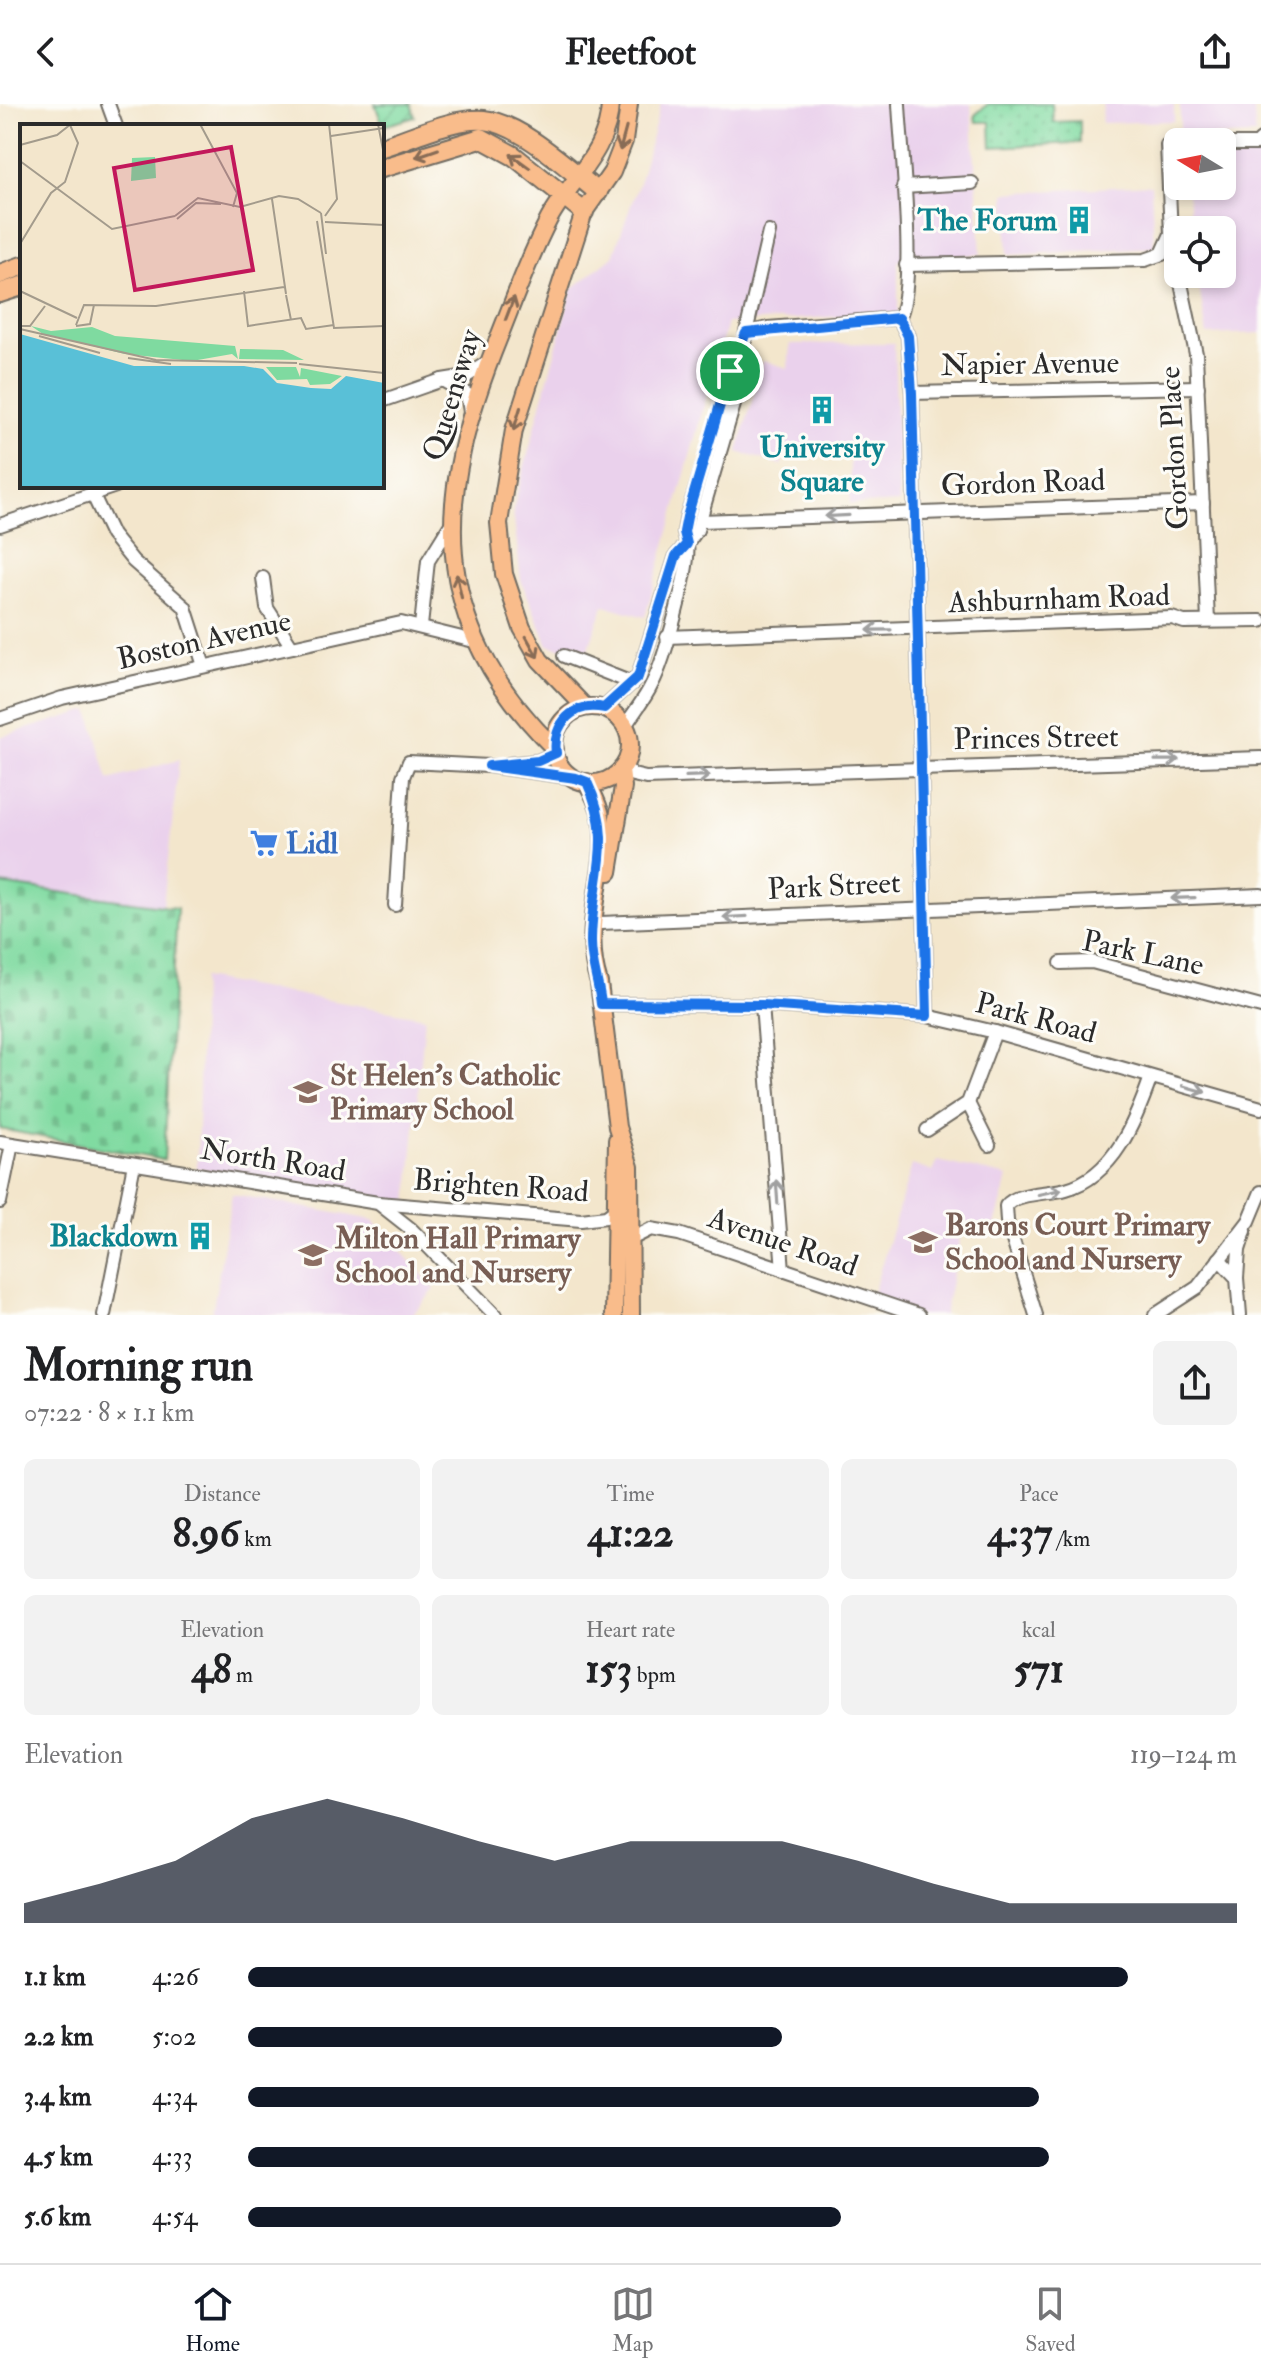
<!DOCTYPE html>
<html lang="en">
<head>
<meta charset="utf-8">
<style>
	body { margin:0; font-family:"IM FELL Double Pica",serif; background:#f2f2f2; color:#202124; height:100vh; display:flex; flex-direction:column; font-size:30px; white-space:nowrap }
	* { box-sizing:border-box; margin:0 }
	p { font-size:26px; color:#757577 }
	.icon { flex:none; width:44px; height:44px; fill:none; stroke:currentColor; stroke-width:2; stroke-linecap:round; stroke-linejoin:round }
	.map { position:relative; height:1211px; overflow:hidden }
	.sheet { display:flex; flex-direction:column; background:#fff; flex:1 }
	.sheet>* { flex:none }
	.needle { width:52px; rotate:280deg }
	.buttons { position:absolute; left:1164px; top:24px; display:grid; gap:16px }
	.buttons a { display:grid; place-items:center; width:72px; height:72px; border-radius:12px; background:#fff; box-shadow:0 4px 12px #0003; font-size:40px }
	.pin { position:absolute; display:grid; place-items:center; width:68px; height:68px; color:#fff; margin:-34px; border:4px solid #fff; border-radius:50%; box-shadow:0 2px 8px #0007 }
	.round { display:grid; place-items:center; flex:none; width:84px; height:84px; border-radius:12px; background:#f2f2f2 }
	.overview { display:flex; align-items:center; justify-content:space-between; height:136px; padding:0 24px }
	h1 { font-size:44px; font-weight:700; line-height:60px }
	.stats { display:grid; grid-template-columns:repeat(3,1fr); gap:12px; height:136px; padding:8px 24px }
	.stats div { display:grid; align-content:center; border-radius:12px; background:#f2f2f2; text-align:center }
	.stats b { font-size:40px; font-weight:700 }
	.stats small { font-size:22px; font-weight:400 }
	.stats p { font-size:22px }
	.chart { height:224px; padding:16px 24px }
	.chart p { display:flex; justify-content:space-between }
	.chart svg { width:100%; height:144px; margin-top:8px; fill:#111827; opacity:.7 }
	ul { padding:0 24px; list-style:none; font-size:26px }
	li { display:grid; grid-template-columns:128px 96px 1fr; align-items:center; height:60px }
	li i { height:20px; border-radius:10px; background:#111827 }
	header { display:flex; justify-content:space-between; align-items:center; height:104px; padding:0 24px; background:#fff; font-size:36px; font-weight:700 }
	.tabs { display:flex; justify-content:space-around; align-items:center; height:112px; border-top:2px solid #e0e0e0; background:#fff; font-size:22px; color:#757577 }
	.tabs a { display:grid; justify-items:center; gap:4px }
	.tabs .current { color:#111827 }
	.map>svg:first-child { display:block }
	.built { fill:#ead1ec }
	.grass { fill:url(#grass-dots); stroke:#558266; stroke-width:2 }
	.cemetery { fill:url(#cemetery-stones); stroke:#558266; stroke-width:2 }
	.garden { fill:url(#garden-furrows); stroke:#558266; stroke-width:2 }
	.lines { fill:none; stroke-linecap:round; stroke-linejoin:round }
	.minor-casing { stroke:#716c63; stroke-width:16 }
	.major-casing { stroke:#716c63; stroke-width:20 }
	.highway-casing { stroke:#716c63; stroke-width:22 }
	.minor { stroke:#fff; stroke-width:12 }
	.major { stroke:#f9bc8b; stroke-width:16 }
	.highway { stroke:#f9bc8b; stroke-width:18 }
	.oneway { stroke:#886c56 }
	.oneway2 { stroke:#a0a0a0 }
	.route-casing { stroke:#fff; stroke-width:16 }
	.route { stroke:#1a73e8; stroke-width:10 }
	.labels { text-anchor:middle; dominant-baseline:central; stroke-width:6; stroke-linejoin:round; paint-order:stroke }
	.culture-label { font-size:30px; font-weight:bold; fill:#0d838f; stroke:#fdfcf7; text-anchor:end }
	.street-label { font-size:30px; fill:#2b2b2b; stroke:#fdfcf7 }
	.shop-label { font-size:30px; font-weight:bold; fill:#366cbe; stroke:#fdfcf7; text-anchor:start }
	.education-label { font-size:30px; font-weight:bold; fill:#785e54; stroke:#fdfcf7; text-anchor:start }
	.inset-road { fill:none; stroke:#a39b8c; stroke-width:2 }
	.view { fill:#c2185b; fill-opacity:0.15; stroke:#c2185b; stroke-width:4 }
	.inset-edge { fill:none; stroke:#2b2b2b; stroke-width:4 }
</style>
</head>
<body>
<header><svg class="icon" aria-label="back" viewBox="0 0 24 24"><path d="M15 5l-7 7 7 7"/></svg>Fleetfoot<svg class="icon" aria-label="share" viewBox="0 0 24 24"><path d="M12 15V3M7 8l5-5 5 5M5 13v7h14v-7"/></svg></header>
<div class="map">
<svg width="1261" height="1211" viewBox="0 0 1261 1211">
	<defs>
		<pattern id="grass-dots" width="8" height="8" patternUnits="userSpaceOnUse" patternTransform="scale(2)"><rect width="8" height="8" fill="#7fdaa0"/><path d="M2 2h.1M6 6h.1" fill="none" stroke="#6ebb8a" stroke-width="1.8" stroke-linecap="round"/></pattern>
		<pattern id="cemetery-stones" width="16" height="16" patternUnits="userSpaceOnUse" patternTransform="scale(2)"><rect width="16" height="16" fill="#7fdaa0"/><path d="M2 7V4a2 2 0 0 1 4 0v3zM10 15v-3a2 2 0 0 1 4 0v3z" fill="#6ebb8a"/></pattern>
		<pattern id="garden-furrows" width="10" height="10" patternUnits="userSpaceOnUse" patternTransform="scale(2)"><rect width="10" height="10" fill="#7fdaa0"/><path d="M-1 1l2-2M0 10L10 0M9 11l2-2" fill="none" stroke="#6ebb8a"/></pattern>
	</defs>
	<rect width="100%" height="100%" fill="#fdfcf7"/>
	<filter id="ink" filterUnits="userSpaceOnUse"><feTurbulence type="fractalNoise" baseFrequency=".0125" numOctaves="2"/><feDisplacementMap in="SourceGraphic" scale="16" xChannelSelector="R" yChannelSelector="G"/><feConvolveMatrix kernelMatrix="1 2 1 2 8 2 1 2 1" color-interpolation-filters="sRGB"/></filter>
	<filter id="wash" filterUnits="userSpaceOnUse"><feTurbulence type="fractalNoise" baseFrequency=".006" numOctaves="4" result="noise"/><feDisplacementMap in="SourceGraphic" scale="32" xChannelSelector="R" yChannelSelector="G"/><feGaussianBlur stdDeviation="1.8" result="paint"/><feColorMatrix in="noise" values="0 0 0 0 0 0 0 0 0 0 0 0 0 0 0 0 0 1.4 0 .05"/><feComposite in="paint" operator="in"/></filter>
	<g filter="url(#wash)">
		<rect width="100%" height="100%" fill="#f3e6cc"/>
		<g class="built">
			<path d="M 661,0 L 971,0 L 981,150 L 898,157 L 898,209 L 727,219 L 645,513 L 604,501 L 586,551 L 548,541 L 521,476 L 513,406 L 572,185 L 613,152 L 641,73 Z"/>
			<path d="M 1103,0 L 1174,0 L 1174,17 L 1102,19 Z"/>
			<path d="M 1180,0 L 1254,0 L 1255,31 L 1180,33 Z"/>
			<path d="M 1261,49 L 1261,229 L 1207,231 L 1197,170 L 1222,170 L 1222,126 L 1192,126 L 1187,82 L 1222,82 L 1222,52 Z"/>
			<path d="M 1151,81 L 1154,143 L 1008,151 L 1005,89 Z"/>
			<path d="M 894,239 L 899,399 L 850,400 L 850,349 L 783,351 L 782,361 L 738,348 L 763,257 L 788,264 L 790,240 Z"/>
			<path d="M 89,606 L 109,676 L 179,656 L 163,801 L 0,780 L 0,633 Z"/>
			<path d="M 202,874 L 425,913 L 408,1099 L 382,1097 L 197,1064 Z"/>
			<path d="M 938,1057 L 1008,1073 L 992,1133 L 962,1124 L 944,1211 L 901,1211 L 869,1202 L 912,1061 L 933,1068 Z"/>
			<path d="M 232,1090 L 373,1116 L 435,1185 L 412,1211 L 212,1211 Z"/>
		</g>
		<path class="grass" d="M 988,0 L 1052,0 L 1053,18 L 1080,17 L 1080,39 L 991,43 L 990,18 L 976,18 L 975,11 Z"/>
		<path class="cemetery" d="M 0,780 L 177,804 L 164,1056 L 0,1025 Z"/>
		<path class="garden" d="M 375,0 L 411,0 L 415,13 L 383,22 Z"/>
	</g>
	<g filter="url(#ink)">
		<g class="lines">
			<defs>
				<g id="minor">
					<path d="M 108,0 L 116,22"/>
					<path d="M 1222,40 L 1257,40 L 1261,36"/>
					<path d="M 903,83 L 972,79"/>
					<path d="M 1162,150 L 1171,130 L 1167,41 L 1178,41"/>
					<path d="M 906,161 L 1145,156 L 1162,150"/>
					<path d="M 1179,170 L 1196,250 L 1208,517"/>
					<path d="M 899,214 L 908,232 L 912,289 L 927,912"/>
					<path d="M 899,214 C 917,181 901,44 899,0"/>
					<path d="M 746,229 L 768,224 L 899,214"/>
					<path d="M 912,289 L 1198,283"/>
					<path d="M 382,297 L 442,276"/>
					<path d="M 470,308 L 467,290 L 442,276 L 467,272 L 489,257"/>
					<path d="M 92,389 L 112,431 L 133,457 L 185,503 L 204,562"/>
					<path d="M 700,417 L 1203,399"/>
					<path d="M 0,421 L 116,382"/>
					<path d="M 263,474 L 267,504 L 292,543"/>
					<path d="M 421,522 L 428,457 L 451,420"/>
					<path d="M 667,533 L 1172,514 L 1184,518 L 1261,517"/>
					<path d="M 564,552 L 632,579"/>
					<path d="M 604,604 L 638,573 L 676,452 L 687,440 L 684,428 L 687,413 L 741,243"/>
					<path d="M 0,615 L 62,594 L 401,519 L 478,538"/>
					<path d="M 625,622 C 634,608 645,595 652,580 C 664,558 691,462 687,440 L 697,426 L 743,270 L 745,233 L 769,128"/>
					<path d="M 509,660 L 538,657 L 556,649"/>
					<path d="M 624,662 L 633,671 L 646,674 L 1261,654"/>
					<path d="M 395,801 L 403,673 L 409,658 L 489,662 L 576,674"/>
					<path d="M 601,819 L 1261,791"/>
					<path d="M 1061,859 L 1092,858 L 1261,903"/>
					<path d="M 601,900 L 762,901 L 927,912 L 995,928 L 1261,1004"/>
					<path d="M 762,901 L 783,1166"/>
					<path d="M 968,999 L 989,1041"/>
					<path d="M 927,1026 L 968,999 L 995,928"/>
					<path d="M 0,1038 L 378,1099 L 411,1125 L 495,1211"/>
					<path d="M 0,1098 L 12,1040"/>
					<path d="M 378,1099 L 581,1116 L 606,1113 L 617,1105"/>
					<path d="M 631,1135 L 651,1125 L 679,1130 L 919,1211"/>
					<path d="M 1219,1155 L 1237,1174 L 1240,1211"/>
					<path d="M 1237,1174 L 1239,1146 L 1245,1127"/>
					<path d="M 104,1211 L 134,1060"/>
					<path d="M 1036,1211 L 1007,1117 L 1006,1102 C 1016,1088 1049,1090 1066,1085 C 1114,1072 1136,1016 1151,973"/>
					<path d="M 1155,1211 L 1198,1183 L 1249,1117 L 1261,1088"/>
				</g>
				<g id="major">
					<path d="M 585,603 L 540,556 L 522,524 L 504,470 L 499,419 L 514,326 L 584,108 L 612,68 L 624,37 L 629,0"/>
					<circle cx="592" cy="641" r="38"/>
					<path d="M 555,645 C 424,516 435,391 499,233 C 515,193 529,153 549,115 C 570,76 609,47 610,0"/>
					<path d="M 587,678 C 592,689 599,700 601,712 C 612,763 579,819 599,879 L 617,1023 L 630,1063 L 631,1211"/>
					<path d="M 609,768 L 623,683 L 621,667"/>
					<path d="M 614,1211 L 617,1036"/>
				</g>
				<g id="highway">
					<path d="M 382,43 C 413,33 451,14 484,16 C 520,19 570,66 598,88"/>
					<path d="M 382,64 L 481,34 L 514,52 L 584,108"/>
					<path d="M 0,170 L 22,162"/>
					<path d="M 0,189 L 22,182"/>
				</g>
			</defs>
			<use href="#minor" class="minor-casing"/>
			<use href="#major" class="major-casing"/>
			<use href="#highway" class="highway-casing"/>
			<use href="#minor" class="minor"/>
			<use href="#major" class="major"/>
			<use href="#highway" class="highway"/>
		</g>
		<defs><path id="oneway-shaft" d="M-6 0H5M1.5-3L5.5 0L1.5 3" fill="none" stroke-width="1.6" stroke-linecap="round" stroke-linejoin="round" transform="scale(2)"/></defs>
		<g class="oneway">
			<use href="#oneway-shaft" transform="translate(623 35) rotate(105)"/>
			<use href="#oneway-shaft" transform="translate(427 49) rotate(161)"/>
			<use href="#oneway-shaft" transform="translate(520 57) rotate(-144)"/>
			<use href="#oneway-shaft" transform="translate(510 204) rotate(-69)"/>
			<use href="#oneway-shaft" transform="translate(517 315) rotate(107)"/>
			<use href="#oneway-shaft" transform="translate(459 482) rotate(-102)"/>
			<use href="#oneway-shaft" transform="translate(532 543) rotate(61)"/>
		</g>
		<g class="oneway2">
			<use href="#oneway-shaft" transform="translate(837 412) rotate(177)"/>
			<use href="#oneway-shaft" transform="translate(879 526) rotate(179)"/>
			<use href="#oneway-shaft" transform="translate(1167 656) rotate(-1)"/>
			<use href="#oneway-shaft" transform="translate(698 672) rotate(-2)"/>
			<use href="#oneway-shaft" transform="translate(1183 794) rotate(178)"/>
			<use href="#oneway-shaft" transform="translate(735 813) rotate(177)"/>
			<use href="#oneway-shaft" transform="translate(1194 985) rotate(16)"/>
			<use href="#oneway-shaft" transform="translate(777 1088) rotate(-94)"/>
			<use href="#oneway-shaft" transform="translate(1050 1088) rotate(-12)"/>
		</g>
	</g>
	<g class="lines" filter="url(#ink)">
		<defs>
			<path id="route" d="M 899,214 L 908,232 L 912,289 L 927,912 L 762,901 L 601,900 C 599,879 591,860 591,838 C 591,776 616,738 587,678 L 576,674 L 489,662 L 538,657 L 556,649 C 552,620 574,597 604,604 L 638,573 L 676,452 L 687,440 L 684,428 L 687,413 L 730,267 L 746,229 Z"/>
		</defs>
		<use href="#route" class="route-casing"/>
		<use href="#route" class="route"/>
	</g>
	<defs>
		<symbol id="building-bare" viewBox="-9 -9 18 18"><path d="M-4-6H4V6H1V3H-1V6H-4ZM-2.5-4.3h1.7v1.8h-1.7ZM.8-4.3h1.7v1.8H.8ZM-2.5-1h1.7V.8h-1.7ZM.8-1h1.7V.8H.8Z" fill="#0f9aa8" stroke="#fdfcf7" stroke-width="2.5" paint-order="stroke"/></symbol>
		<symbol id="supermarket-bare" viewBox="-9 -9 18 18"><path d="M-6-5.5h2.5l.6 2H6L4.5 2H-2.5L-4.4-4H-6ZM-1.5 3.2a1.3 1.3 0 1 0 .1 0ZM3 3.2a1.3 1.3 0 1 0 .1 0Z" fill="#3f7fe0" stroke="#fdfcf7" stroke-width="2.5" paint-order="stroke"/></symbol>
		<symbol id="school-bare" viewBox="-9 -9 18 18"><path d="M0-5L7-2L0 1L-7-2ZM-4 1L0 2.5L4 1V4Q0 6-4 4Z" fill="#8d6e63" stroke="#fdfcf7" stroke-width="2.5" paint-order="stroke"/></symbol>
	</defs>
	<g fill-rule="evenodd">
		<use href="#building-bare" x="1059" y="96" width="40" height="40"/>
		<use href="#building-bare" x="802" y="286" width="40" height="40"/>
		<use href="#supermarket-bare" x="244" y="719" width="40" height="40"/>
		<use href="#school-bare" x="288" y="968" width="40" height="40"/>
		<use href="#building-bare" x="180" y="1112" width="40" height="40"/>
		<use href="#school-bare" x="903" y="1118" width="40" height="40"/>
		<use href="#school-bare" x="293" y="1131" width="40" height="40"/>
	</g>
	<g class="labels">
		<g class="culture-label">
			<text x="1057" y="116">The Forum</text>
			<text x="822" y="343" text-anchor="middle">University<tspan x="822" dy="34">Square</tspan></text>
			<text x="178" y="1132">Blackdown</text>
		</g>
		<g class="street-label">
			<text transform="translate(1030 260) rotate(-1)">Napier Avenue</text>
			<text transform="translate(452 291) rotate(-73)">Queensway</text>
			<text transform="translate(1174 344) rotate(-93)">Gordon Place</text>
			<text transform="translate(1023 379) rotate(-2)">Gordon Road</text>
			<text transform="translate(1059 495) rotate(-2)">Ashburnham Road</text>
			<text transform="translate(204 536) rotate(-13)">Boston Avenue</text>
			<text transform="translate(1036 634) rotate(-1)">Princes Street</text>
			<text transform="translate(834 782) rotate(-3)">Park Street</text>
			<text transform="translate(1143 849) rotate(12)">Park Lane</text>
			<text transform="translate(1036 914) rotate(15)">Park Road</text>
			<text transform="translate(273 1056) rotate(9)">North Road</text>
			<text transform="translate(501 1082) rotate(4)">Brighten Road</text>
			<text transform="translate(783 1138) rotate(19)">Avenue Road</text>
		</g>
		<g class="shop-label">
			<text x="286" y="739">Lidl</text>
		</g>
		<g class="education-label">
			<text x="330" y="971">St Helen's Catholic<tspan x="330" dy="34">Primary School</tspan></text>
			<text x="945" y="1121">Barons Court Primary<tspan x="945" dy="34">School and Nursery</tspan></text>
			<text x="335" y="1134">Milton Hall Primary<tspan x="335" dy="34">School and Nursery</tspan></text>
		</g>
	</g>
	<g transform="translate(20 20)">
		<rect width="364" height="364" fill="#f3e6cc"/>
		<path d="M 135,33 L 136,54 L 111,57 L 112,34 Z" fill="#7fdaa0"/>
		<path d="M 11,202 L 31,207 L 72,203 L 95,212 L 215,222 L 218,235 L 212,230 L 172,237 L 105,230 L 23,210 ZM 220,225 L 263,226 L 284,236 L 219,235 ZM 246,243 L 276,243 L 280,253 L 281,244 L 322,252 L 310,260 L 290,261 L 287,255 L 257,256 Z" fill="#7fdaa0"/>
		<path d="M 0,210 L 114,242 L 224,242 L 243,245 L 257,259 L 291,264 L 311,265 L 326,252 L 364,259 L 364,364 L 0,364 Z" fill="#59c0d7"/>
		<path class="inset-road" d="M 180,0 L 217,69 L 213,83M 358,0 L 364,31M 311,12 L 364,4M 0,21 L 37,11 L 51,0M 0,37 L 92,105 L 155,92M 252,75 L 266,170M 301,89 L 306,130M 155,92 L 178,74 L 220,83 L 259,72 L 278,75 L 301,89M 305,92 L 317,75 L 309,0M 157,95 L 176,79 L 201,80M 297,97 L 314,204 L 364,202M 305,98 L 364,101M 0,120 L 31,69 L 45,58 L 58,19 L 50,1M 0,167 L 57,194M 224,167 L 228,202 L 281,194 L 286,205 L 314,201M 266,171 L 271,196M 56,201 L 64,181 L 136,182 L 264,163M 0,202 L 10,202 L 25,182M 56,202 L 70,200 L 74,181M 0,205 L 136,236 L 277,239M 19,212 L 80,229M 108,234 L 151,240M 279,240 L 364,249"/>
		<path class="view" d="M 211,23 L 233,146 L 115,166 L 94,44 Z"/>
		<rect width="364" height="364" class="inset-edge"/>
	</g>
</svg>
<div class="buttons">
<a><svg class="needle" viewBox="-14 -14 28 28"><path d="M0-13l5 13h-10z" fill="#e53935"/><path d="M0 13l5-13h-10z" fill="#757577"/></svg></a>
<a><svg class="icon" aria-label="locate" viewBox="0 0 24 24"><circle cx="12" cy="12" r="6"/><path d="M12 2v4M12 18v4M2 12h4M18 12h4"/></svg></a>
</div>
<div class="pin" style="left:730px;top:267px;background:#1e9e55"><svg class="icon" aria-label="arrive" viewBox="0 0 24 24"><path d="M6 21V4h12l-3 4 3 4H6"/></svg></div>
</div>
<section class="sheet">
<div class="overview"><div><h1>Morning run</h1><p>07:22 · 8 × 1.1 km</p></div><a class="round"><svg class="icon" aria-label="share" viewBox="0 0 24 24"><path d="M12 15V3M7 8l5-5 5 5M5 13v7h14v-7"/></svg></a></div>
<div class="stats">
<div><p>Distance</p><b>8.96<small> km</small></b></div>
<div><p>Time</p><b>41:22</b></div>
<div><p>Pace</p><b>4:37<small> /km</small></b></div>
</div>
<div class="stats">
<div><p>Elevation</p><b>48<small> m</small></b></div>
<div><p>Heart rate</p><b>153<small> bpm</small></b></div>
<div><p>kcal</p><b>571</b></div>
</div>
<div class="chart"><p><span>Elevation</span>119–124 m</p>
<svg viewBox="0 0 160 44" preserveAspectRatio="none"><path d="M0 44V38L10 32L20 25L30 12L40 6L50 12L60 19L70 25L80 19L90 19L100 19L110 25L120 32L130 38L140 38L150 38L160 38V44z"/></svg>
</div>
<ul>
<li><b>1.1 km</b>4:26<i style="width:89%"></i></li>
<li><b>2.2 km</b>5:02<i style="width:54%"></i></li>
<li><b>3.4 km</b>4:34<i style="width:80%"></i></li>
<li><b>4.5 km</b>4:33<i style="width:81%"></i></li>
<li><b>5.6 km</b>4:54<i style="width:60%"></i></li>
</ul>
</section>
<nav class="tabs">
<a class="current"><svg class="icon" aria-label="home" viewBox="0 0 24 24"><path d="M3 11l9-7 9 7M6 9v11h12V9"/></svg>Home</a>
<a><svg class="icon" aria-label="map" viewBox="0 0 24 24"><path d="M3 6l6-2 6 2 6-2v14l-6 2-6-2-6 2zM9 4v14M15 6v14"/></svg>Map</a>
<a><svg class="icon" aria-label="saved" viewBox="0 0 24 24"><path d="M7 4h10v16l-5-4-5 4z"/></svg>Saved</a>
</nav>
</body>
</html>
